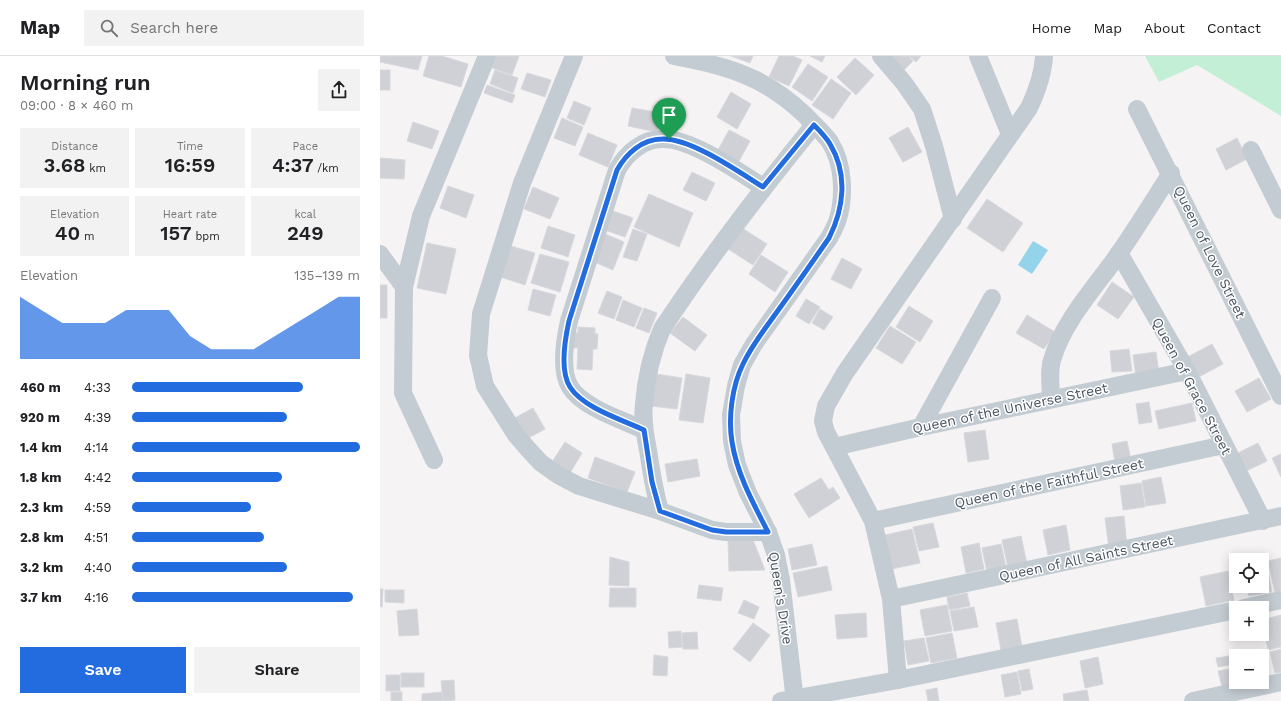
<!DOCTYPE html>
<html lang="en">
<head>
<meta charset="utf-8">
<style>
	body { margin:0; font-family:"Work Sans",sans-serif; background:#f2f2f2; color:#202124; height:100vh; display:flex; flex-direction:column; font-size:15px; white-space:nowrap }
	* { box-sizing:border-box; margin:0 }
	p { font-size:13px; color:#757577 }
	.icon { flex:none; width:22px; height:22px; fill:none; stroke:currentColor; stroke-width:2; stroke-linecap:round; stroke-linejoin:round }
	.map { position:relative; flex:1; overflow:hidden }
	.details { display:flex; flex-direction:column; background:#fff; width:380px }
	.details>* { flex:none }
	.tools { position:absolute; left:849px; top:497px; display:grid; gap:8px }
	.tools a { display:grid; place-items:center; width:40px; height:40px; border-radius:0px; background:#fff; box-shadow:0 2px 10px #0003; font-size:20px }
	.pin { position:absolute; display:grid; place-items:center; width:34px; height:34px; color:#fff; margin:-41px -17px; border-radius:50% 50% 50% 0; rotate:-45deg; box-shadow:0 0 4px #0007 }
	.pin .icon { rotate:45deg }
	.round { display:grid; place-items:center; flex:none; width:42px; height:42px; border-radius:0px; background:#f2f2f2 }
	.head { display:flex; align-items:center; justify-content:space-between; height:68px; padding:0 20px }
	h1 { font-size:22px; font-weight:600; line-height:30px }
	.figures { display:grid; grid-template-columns:repeat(3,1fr); gap:6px; height:68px; padding:4px 20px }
	.figures div { display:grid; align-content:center; border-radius:0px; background:#f2f2f2; text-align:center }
	.figures b { font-size:20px; font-weight:600 }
	.figures small { font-size:11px; font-weight:400 }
	.figures p { font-size:11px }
	.chart { height:112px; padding:8px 20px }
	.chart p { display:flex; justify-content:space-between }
	.chart svg { width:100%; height:72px; margin-top:4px; fill:#226ce0; opacity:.7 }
	.cta { display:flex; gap:8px; margin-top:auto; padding:8px 20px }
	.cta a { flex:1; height:46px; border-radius:0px; background:#226ce0; color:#fff; font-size:16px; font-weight:600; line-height:46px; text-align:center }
	.cta a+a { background:#f2f2f2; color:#202124 }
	ul { padding:0 20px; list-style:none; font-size:13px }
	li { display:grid; grid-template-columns:64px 48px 1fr; align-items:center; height:30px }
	li i { height:10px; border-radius:5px; background:#226ce0 }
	header { display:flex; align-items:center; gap:24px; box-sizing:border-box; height:56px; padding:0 20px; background:#fff; border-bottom:1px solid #e0e0e0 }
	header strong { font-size:19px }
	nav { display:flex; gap:22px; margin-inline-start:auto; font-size:14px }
	.search { width:280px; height:36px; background:#f2f2f2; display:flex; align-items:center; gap:10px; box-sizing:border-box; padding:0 14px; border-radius:0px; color:#757577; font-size:15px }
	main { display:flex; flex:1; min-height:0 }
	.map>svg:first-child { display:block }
	.green { fill:#c4efd7 }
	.water { fill:#93d4ea }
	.building { fill:#d0d1d6; stroke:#d7d8dd }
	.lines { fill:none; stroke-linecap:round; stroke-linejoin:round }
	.minor { stroke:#c4ccd3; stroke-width:18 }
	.route-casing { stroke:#fff; stroke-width:8 }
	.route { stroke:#226ce0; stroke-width:5 }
	.labels { text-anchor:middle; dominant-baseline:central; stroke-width:3; stroke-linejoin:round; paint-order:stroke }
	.street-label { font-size:14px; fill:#4b5560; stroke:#fff }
</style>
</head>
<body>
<header>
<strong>Map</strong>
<div class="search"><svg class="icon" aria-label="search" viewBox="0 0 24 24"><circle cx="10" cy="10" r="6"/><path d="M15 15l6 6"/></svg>Search here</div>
<nav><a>Home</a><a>Map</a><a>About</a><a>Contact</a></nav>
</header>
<main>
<section class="details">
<div class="head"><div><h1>Morning run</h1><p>09:00 · 8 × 460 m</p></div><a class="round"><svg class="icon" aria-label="share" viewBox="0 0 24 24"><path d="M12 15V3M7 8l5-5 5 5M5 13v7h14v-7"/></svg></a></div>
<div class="figures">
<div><p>Distance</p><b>3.68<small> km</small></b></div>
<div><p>Time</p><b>16:59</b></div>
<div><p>Pace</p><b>4:37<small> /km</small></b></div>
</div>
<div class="figures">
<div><p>Elevation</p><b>40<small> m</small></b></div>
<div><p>Heart rate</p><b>157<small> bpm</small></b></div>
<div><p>kcal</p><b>249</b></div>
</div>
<div class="chart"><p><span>Elevation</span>135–139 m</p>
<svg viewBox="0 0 160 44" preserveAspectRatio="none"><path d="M0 44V6L10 14L20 22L30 22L40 22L50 14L60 14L70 14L80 30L90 38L100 38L110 38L120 30L130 22L140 14L150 6L160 6V44z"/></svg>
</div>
<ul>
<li><b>460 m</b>4:33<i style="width:75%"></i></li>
<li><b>920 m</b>4:39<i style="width:68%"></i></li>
<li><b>1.4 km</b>4:14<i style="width:100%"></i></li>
<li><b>1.8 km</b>4:42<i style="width:66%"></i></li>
<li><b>2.3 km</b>4:59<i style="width:52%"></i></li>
<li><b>2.8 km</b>4:51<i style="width:58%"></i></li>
<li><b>3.2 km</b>4:40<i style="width:68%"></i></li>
<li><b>3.7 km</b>4:16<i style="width:97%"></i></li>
</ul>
<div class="cta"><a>Save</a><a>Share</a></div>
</section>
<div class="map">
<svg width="901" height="645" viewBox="0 0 901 645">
	<rect width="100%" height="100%" fill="#f5f3f3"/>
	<path class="green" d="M 765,0 L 901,0 L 901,60 L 817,9 L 779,26 Z"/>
	<path class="water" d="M 653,185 L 668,194 L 652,218 L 638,209 Z"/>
	<g class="building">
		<path d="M 0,0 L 42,0 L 38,14 L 0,6 Z"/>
		<path d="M 49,0 L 62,0 L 88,8 L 81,31 L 43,20 Z"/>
		<path d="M 116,0 L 139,0 L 132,19 L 112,12 Z"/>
		<path d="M 351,0 L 373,0 L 370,7 Z"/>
		<path d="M 399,0 L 413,0 L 422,4 L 409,30 L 389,21 Z"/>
		<path d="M 430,0 L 445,0 L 442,6 Z"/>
		<path d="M 506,0 L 528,0 L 533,5 L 522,16 Z"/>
		<path d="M 529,0 L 541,0 L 536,6 Z"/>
		<path d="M 475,2 L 494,19 L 476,39 L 457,21 Z"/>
		<path d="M 428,8 L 448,21 L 432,45 L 412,31 Z"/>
		<rect x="0" y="14" width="10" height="20"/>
		<path d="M 115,14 L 138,22 L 133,37 L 110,28 Z"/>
		<path d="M 147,17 L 171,24 L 165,41 L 141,33 Z"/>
		<path d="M 451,23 L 471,37 L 453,63 L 432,49 Z"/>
		<path d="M 107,29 L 135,39 L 132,47 L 104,37 Z"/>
		<path d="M 351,36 L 371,48 L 357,73 L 337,61 Z"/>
		<path d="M 194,45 L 211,52 L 204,69 L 187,62 Z"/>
		<path d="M 252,52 L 281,57 L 277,76 L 248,70 Z"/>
		<path d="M 182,62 L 203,71 L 195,90 L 174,82 Z"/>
		<path d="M 33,66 L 59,75 L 52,93 L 27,85 Z"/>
		<path d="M 528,71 L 542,96 L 523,106 L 509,82 Z"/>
		<path d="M 349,74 L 370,85 L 358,107 L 337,96 Z"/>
		<path d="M 208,77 L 237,89 L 228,111 L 199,99 Z"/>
		<path d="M 857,82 L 867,103 L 846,114 L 836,93 Z"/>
		<path d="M 0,102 L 25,104 L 24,123 L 0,122 Z"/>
		<path d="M 312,116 L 335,127 L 326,145 L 303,134 Z"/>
		<path d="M 68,130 L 94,139 L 86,162 L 60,152 Z"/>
		<path d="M 153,131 L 179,142 L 170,163 L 144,153 Z"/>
		<path d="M 269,138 L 313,157 L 299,191 L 254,171 Z"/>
		<path d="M 607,143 L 643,167 L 623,196 L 587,172 Z"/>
		<path d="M 233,155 L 253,162 L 245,181 L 225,174 Z"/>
		<path d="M 168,170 L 195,179 L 188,201 L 161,192 Z"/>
		<path d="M 362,172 L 387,188 L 373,209 L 348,193 Z"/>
		<path d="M 253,173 L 267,178 L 257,205 L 243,201 Z"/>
		<path d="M 223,177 L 244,186 L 233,214 L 212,205 Z"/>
		<path d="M 47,187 L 76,193 L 66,238 L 37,232 Z"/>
		<path d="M 127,189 L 155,197 L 145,229 L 117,220 Z"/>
		<path d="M 160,198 L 189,206 L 180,236 L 151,227 Z"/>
		<path d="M 381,199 L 408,216 L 395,236 L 369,218 Z"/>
		<path d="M 462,202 L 482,213 L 471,233 L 451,223 Z"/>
		<path d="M 732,226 L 754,241 L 738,263 L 717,249 Z"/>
		<rect x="0" y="229" width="7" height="33"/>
		<path d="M 153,233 L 176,239 L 170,260 L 148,254 Z"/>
		<path d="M 227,235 L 242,241 L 234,263 L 218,257 Z"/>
		<path d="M 426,243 L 440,251 L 429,268 L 416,260 Z"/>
		<path d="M 243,244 L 262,252 L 254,271 L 236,264 Z"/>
		<path d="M 529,250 L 553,265 L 540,286 L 516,271 Z"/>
		<path d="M 264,252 L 277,257 L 269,277 L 256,272 Z"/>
		<path d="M 440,253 L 453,261 L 444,274 L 432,267 Z"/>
		<path d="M 647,259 L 675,276 L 664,293 L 636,277 Z"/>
		<path d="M 303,261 L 327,279 L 315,295 L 290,277 Z"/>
		<path d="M 510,270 L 536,286 L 522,308 L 496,292 Z"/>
		<path d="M 198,271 L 215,272 L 215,278 L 218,278 L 217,293 L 213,293 L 212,314 L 197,313 L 198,292 L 190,292 L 191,276 L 198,277 Z"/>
		<path d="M 832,288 L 843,308 L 815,323 L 804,303 Z"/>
		<path d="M 749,293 L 752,315 L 732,316 L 730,295 Z"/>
		<path d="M 776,296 L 779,318 L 756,321 L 753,299 Z"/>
		<path d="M 276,318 L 302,322 L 297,353 L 271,350 Z"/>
		<path d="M 306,318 L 330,322 L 323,367 L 299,364 Z"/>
		<path d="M 879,322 L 891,343 L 867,356 L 855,335 Z"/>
		<path d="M 769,346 L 772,366 L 759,368 L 756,348 Z"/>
		<path d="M 812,347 L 816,365 L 779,373 L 775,355 Z"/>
		<path d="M 153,352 L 165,373 L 145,384 L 133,363 Z"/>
		<path d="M 605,374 L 609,403 L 588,406 L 584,377 Z"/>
		<path d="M 747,385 L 751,404 L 735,407 L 732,388 Z"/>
		<path d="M 185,386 L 202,397 L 190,417 L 172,406 Z"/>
		<path d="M 878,387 L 887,405 L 866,415 L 858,397 Z"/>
		<path d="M 901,398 L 901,421 L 892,402 Z"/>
		<path d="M 215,401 L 255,416 L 247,436 L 208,422 Z"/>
		<path d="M 317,403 L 320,420 L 288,426 L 285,408 Z"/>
		<path d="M 781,421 L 786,447 L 766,450 L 762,425 Z"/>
		<path d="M 441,422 L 449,434 L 453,431 L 460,442 L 429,462 L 414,438 Z"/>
		<path d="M 761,427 L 765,451 L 743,454 L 740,430 Z"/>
		<path d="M 744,460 L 747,491 L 729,493 L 725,462 Z"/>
		<path d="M 553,467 L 559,491 L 539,495 L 533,471 Z"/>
		<path d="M 686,469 L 690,494 L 668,499 L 663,474 Z"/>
		<path d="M 532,473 L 540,507 L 512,513 L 505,479 Z"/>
		<path d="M 641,480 L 647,508 L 628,512 L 622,484 Z"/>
		<path d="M 373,484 L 385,514 L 349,515 L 348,485 Z"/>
		<path d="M 599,487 L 604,513 L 586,517 L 581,491 Z"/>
		<path d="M 432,488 L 437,509 L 412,514 L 408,493 Z"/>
		<path d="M 621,488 L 626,512 L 607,516 L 602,492 Z"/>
		<path d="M 230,501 L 249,506 L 249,530 L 229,529 Z"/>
		<path d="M 901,502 L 901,535 L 895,537 L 888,505 Z"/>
		<path d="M 886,505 L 892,536 L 869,540 L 867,530 L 882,530 L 882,506 Z"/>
		<path d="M 447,510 L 452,534 L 418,541 L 413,517 Z"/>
		<path d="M 848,515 L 854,544 L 826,550 L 820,521 Z"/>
		<path d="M 319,529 L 343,532 L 341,545 L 317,542 Z"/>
		<path d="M 230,532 L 256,532 L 256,551 L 229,551 Z"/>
		<path d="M 0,533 L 3,533 L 2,551 L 0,550 Z"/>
		<path d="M 5,534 L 24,534 L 24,547 L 5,546 Z"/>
		<path d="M 587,537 L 590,550 L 569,554 L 567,541 Z"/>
		<path d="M 364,544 L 379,551 L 374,563 L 358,557 Z"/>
		<path d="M 567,549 L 572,575 L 545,580 L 540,554 Z"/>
		<path d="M 594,551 L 598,571 L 574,575 L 570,555 Z"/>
		<path d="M 37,553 L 39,579 L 19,580 L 17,555 Z"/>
		<path d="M 486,557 L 487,581 L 457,583 L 455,559 Z"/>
		<path d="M 901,559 L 901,591 L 888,594 L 882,564 Z"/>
		<path d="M 637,563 L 642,591 L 621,594 L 616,567 Z"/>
		<path d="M 373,567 L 390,579 L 370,606 L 353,593 Z"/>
		<path d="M 301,575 L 302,591 L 289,592 L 288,576 Z"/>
		<path d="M 317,576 L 318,593 L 303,593 L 302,577 Z"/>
		<path d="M 572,577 L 577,602 L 551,607 L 546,582 Z"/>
		<path d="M 544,582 L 549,605 L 528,609 L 524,585 Z"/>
		<path d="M 901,593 L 901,616 L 895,617 L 890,596 Z"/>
		<path d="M 863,598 L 863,600 L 856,600 L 856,608 L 838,611 L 836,602 Z"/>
		<path d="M 274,599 L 288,601 L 287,620 L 273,619 Z"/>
		<path d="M 718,601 L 723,628 L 705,632 L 700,605 Z"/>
		<path d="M 854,612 L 857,628 L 842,631 L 838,615 Z"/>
		<path d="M 649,613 L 653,633 L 642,635 L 638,615 Z"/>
		<path d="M 637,616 L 641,638 L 625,641 L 621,619 Z"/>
		<rect x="21" y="617" width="23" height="14"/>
		<rect x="6" y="619" width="14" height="16"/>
		<path d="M 74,624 L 75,644 L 63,645 L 61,625 Z"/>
		<path d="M 557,632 L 559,645 L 548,645 L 546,634 Z"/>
		<path d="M 707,634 L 709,645 L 684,645 L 683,638 Z"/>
		<rect x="11" y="636" width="11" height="9"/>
		<path d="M 62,636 L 63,645 L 42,645 L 42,638 Z"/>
	</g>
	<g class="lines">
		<g class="minor">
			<path d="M 194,0 L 142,127 L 101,258 L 98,299 L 105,330 L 136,379 L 148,393 L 161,407 L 178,419 L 199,430 L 280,455 L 332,474 L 346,476 L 388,476"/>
			<path d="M 294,0 C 319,5 344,10 367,20 C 389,29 408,43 425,59 C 433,68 443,76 450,86 C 464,108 465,142 457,166 C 455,171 452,177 449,182 L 374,288 L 362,309 L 356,330 L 351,359 L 352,385 L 357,409 L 368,437 L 388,476 L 396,499 L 401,524 L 415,645"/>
			<path d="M 501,0 L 524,27 L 542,53 L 554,90 L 573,163"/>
			<path d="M 598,0 L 630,78"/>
			<path d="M 757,53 L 901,340"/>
			<path d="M 871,94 L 901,154"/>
			<path d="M 739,197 L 807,315 L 883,465"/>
			<path d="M 0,198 L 24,231"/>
			<path d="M 671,343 C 671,330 668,314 673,301 C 685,263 717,229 740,196 C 757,171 774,144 791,117"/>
			<path d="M 541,371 L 612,242"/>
			<path d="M 264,374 C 243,364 203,352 190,331 C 180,315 185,283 189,265 L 237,114 C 246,98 262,83 282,83 C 311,82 359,116 383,131"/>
			<path d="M 454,391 L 541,371 L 807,315"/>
			<path d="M 54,404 L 23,337 L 24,231 L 41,160 L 107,0"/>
			<path d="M 280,455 C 274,434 271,415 268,394 C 265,379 262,363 264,348 C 266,323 272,296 282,273 C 329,202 381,134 434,69"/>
			<path d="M 493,465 L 844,389"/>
			<path d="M 511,543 L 901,460"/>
			<path d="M 864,552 L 901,544"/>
			<path d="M 518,624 L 511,543 L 493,465 L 446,376 L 443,365 L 446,350 L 465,317 L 649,52 C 657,35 663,19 664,0"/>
			<path d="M 401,645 L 518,624 L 856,554"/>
			<path d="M 813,645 L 901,626"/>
		</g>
	</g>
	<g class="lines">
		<defs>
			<path id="route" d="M 434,69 C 440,75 446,81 450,88 C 468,118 464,152 449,182 C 431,208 413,234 394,260 C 383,275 371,291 363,308 C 352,330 348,362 352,386 C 357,418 373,447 388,476 L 346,476 L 332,474 L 280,455 L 272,426 L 264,374 C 243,364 203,352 190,331 C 180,315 185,283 189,265 L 237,114 C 246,98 262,83 282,83 C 311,82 359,116 383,131 Z"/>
		</defs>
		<use href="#route" class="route-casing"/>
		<use href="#route" class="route"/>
	</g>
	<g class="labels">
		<g class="street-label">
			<text transform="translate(830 196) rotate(64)">Queen of Love Street</text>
			<text transform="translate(812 330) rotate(62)">Queen of Grace Street</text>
			<text transform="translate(630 352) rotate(-12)">Queen of the Universe Street</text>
			<text transform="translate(669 427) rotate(-12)">Queen of the Faithful Street</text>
			<text transform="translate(706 502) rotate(-12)">Queen of All Saints Street</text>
			<text transform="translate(401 542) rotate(81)">Queen's Drive</text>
		</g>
	</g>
</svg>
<div class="tools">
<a><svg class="icon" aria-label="locate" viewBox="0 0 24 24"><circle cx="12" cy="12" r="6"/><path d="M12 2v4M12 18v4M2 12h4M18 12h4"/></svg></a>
<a>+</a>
<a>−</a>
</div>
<div class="pin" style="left:289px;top:83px;background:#1e9e55"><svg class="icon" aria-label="arrive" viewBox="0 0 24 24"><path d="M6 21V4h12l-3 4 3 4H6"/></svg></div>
</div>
</main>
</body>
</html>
